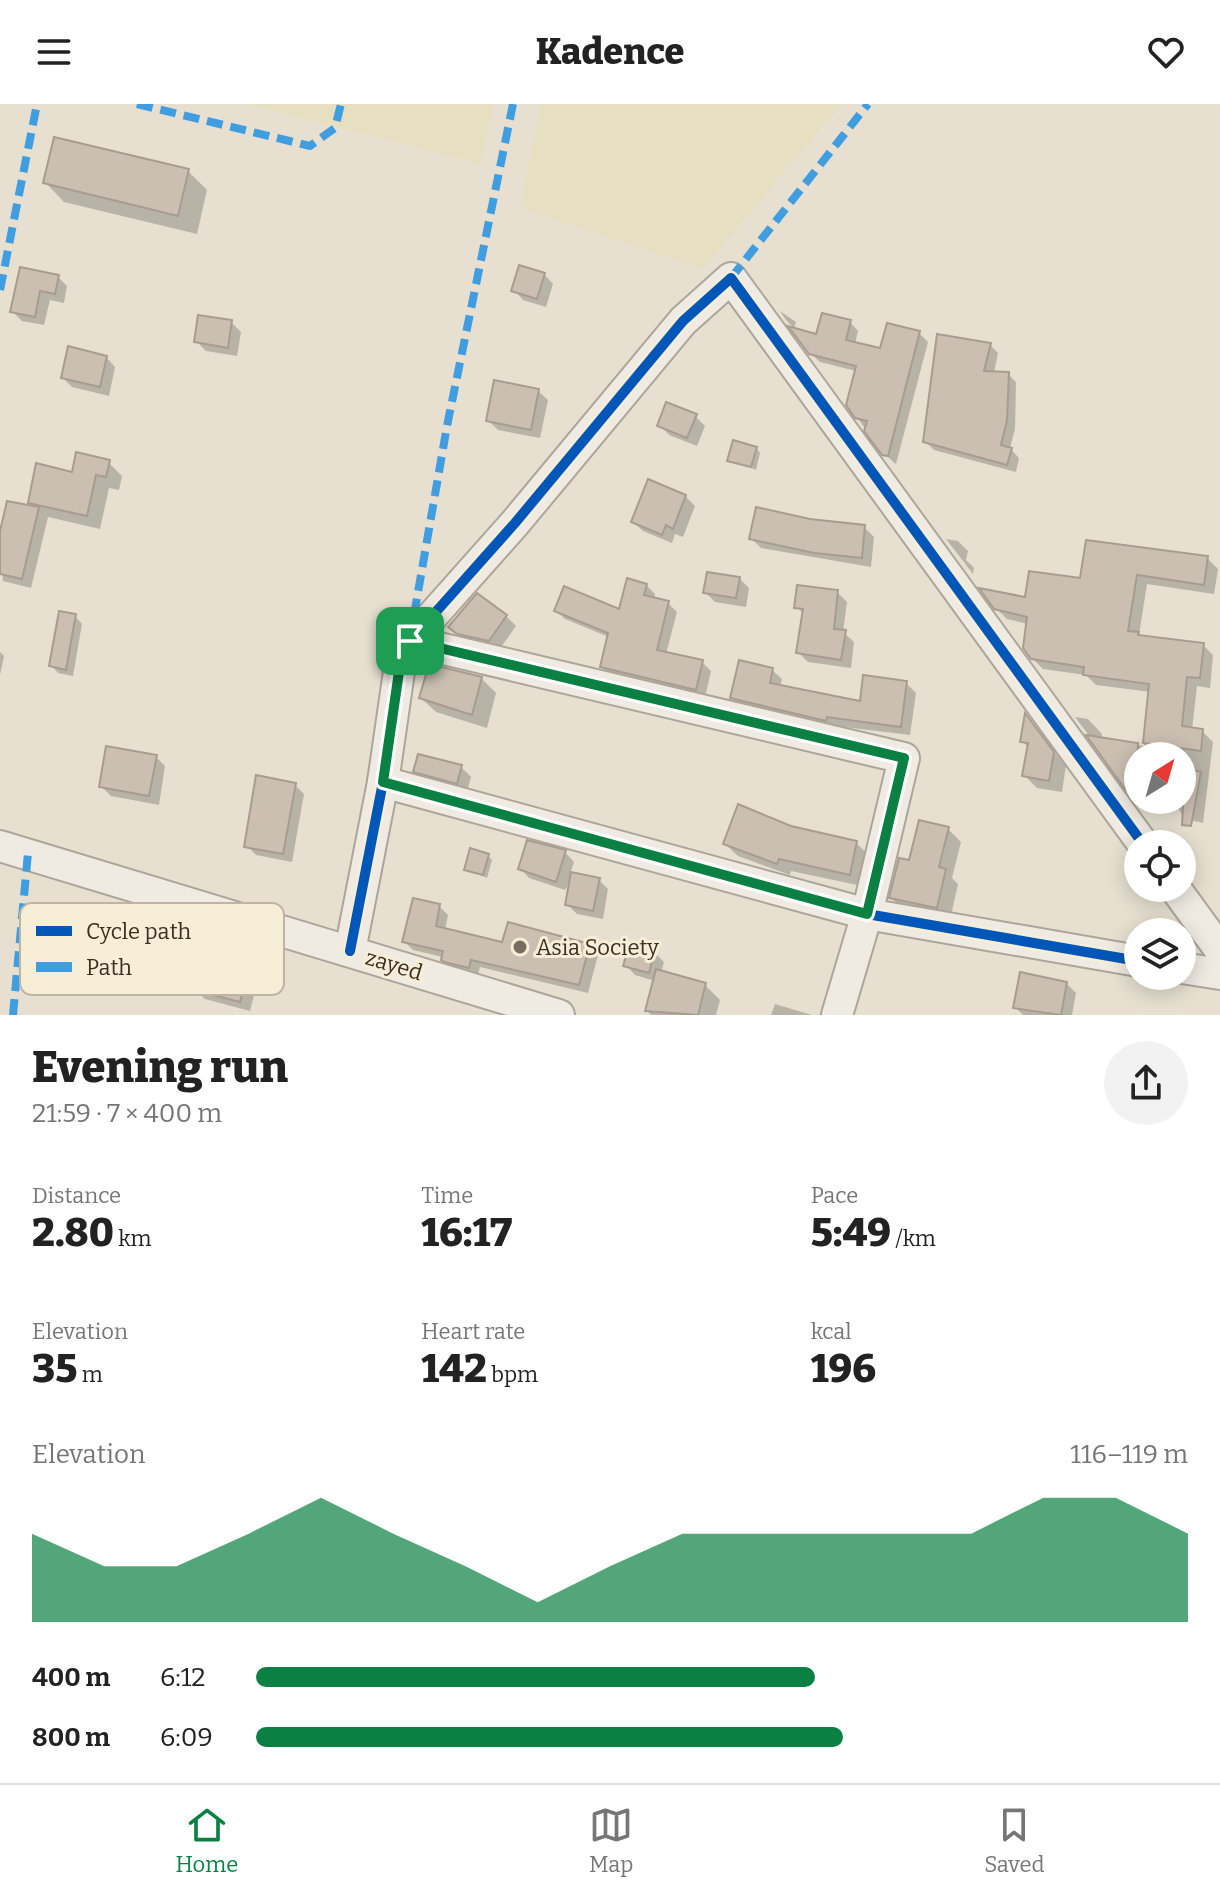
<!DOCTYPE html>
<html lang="en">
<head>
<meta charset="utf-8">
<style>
	body { margin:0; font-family:Bitter,serif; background:#f2f2f2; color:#222; height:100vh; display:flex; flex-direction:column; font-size:30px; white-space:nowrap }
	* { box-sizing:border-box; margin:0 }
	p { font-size:26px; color:#767676 }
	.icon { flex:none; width:44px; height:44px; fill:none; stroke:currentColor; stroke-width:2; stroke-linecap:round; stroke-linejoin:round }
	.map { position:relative; height:911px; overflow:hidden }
	.details { display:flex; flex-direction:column; background:#fff; flex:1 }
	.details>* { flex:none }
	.needle { width:52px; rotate:37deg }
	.tools { position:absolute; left:1124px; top:638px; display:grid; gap:16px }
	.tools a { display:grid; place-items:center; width:72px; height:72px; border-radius:50%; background:#fff; box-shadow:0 4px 20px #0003; font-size:40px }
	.pin { position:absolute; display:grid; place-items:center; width:68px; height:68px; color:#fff; margin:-34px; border-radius:16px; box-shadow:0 4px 12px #0006 }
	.round { display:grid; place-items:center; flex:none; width:84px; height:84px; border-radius:42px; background:#f2f2f2 }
	.overview { display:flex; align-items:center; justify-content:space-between; height:136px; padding:0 32px }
	h1 { font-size:44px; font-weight:800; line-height:60px }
	.figures { display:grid; grid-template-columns:repeat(3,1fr); gap:12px; height:136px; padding:8px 32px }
	.figures div { display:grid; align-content:center }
	.figures b { font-size:40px; font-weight:800 }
	.figures small { font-size:22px; font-weight:400 }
	.figures p { font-size:22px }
	.chart { height:224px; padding:16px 32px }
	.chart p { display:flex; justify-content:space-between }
	.chart svg { width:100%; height:144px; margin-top:8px; fill:#0b8043; opacity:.7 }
	ul { padding:0 32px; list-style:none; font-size:26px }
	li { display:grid; grid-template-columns:128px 96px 1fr; align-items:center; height:60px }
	li i { height:20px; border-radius:10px; background:#0b8043 }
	header { display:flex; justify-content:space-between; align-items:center; height:104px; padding:0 32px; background:#fff; font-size:36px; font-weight:800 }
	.tab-bar { display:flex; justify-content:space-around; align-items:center; height:112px; border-top:2px solid #e0e0e0; background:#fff; font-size:22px; color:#767676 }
	.tab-bar a { display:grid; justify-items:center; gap:4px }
	.tab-bar .selected { color:#0b8043 }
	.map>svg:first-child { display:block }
	.farmland { fill:#e6dfc2 }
	.shadow { fill:#0003 }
	.building { fill:#cbbfb2; stroke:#a89c90; stroke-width:2 }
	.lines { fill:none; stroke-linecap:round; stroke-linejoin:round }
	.minor-casing { stroke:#ada599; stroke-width:34 }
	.minor { stroke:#efebe3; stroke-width:30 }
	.quiet { stroke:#3f9de0; stroke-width:8; stroke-dasharray:16 8; stroke-linecap:butt }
	.cycleway-casing { stroke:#f7eed8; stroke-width:15 }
	.cycleway { stroke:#0057b8; stroke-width:10 }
	.route-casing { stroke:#fff; stroke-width:16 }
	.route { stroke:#0b8043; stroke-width:10 }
	.poi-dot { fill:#786c5e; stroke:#f7eed8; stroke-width:3 }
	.labels { text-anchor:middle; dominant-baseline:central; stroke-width:6; stroke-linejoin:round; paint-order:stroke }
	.poi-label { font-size:22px; fill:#3d2e20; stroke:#f7eed8; text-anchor:start }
	.street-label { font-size:22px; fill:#3d2e20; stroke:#f7eed8 }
	.key { fill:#f7eed8; stroke:#bfb4a1; stroke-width:2 }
	.key-label { font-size:22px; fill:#3d2e20 }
</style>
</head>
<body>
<header><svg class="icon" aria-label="menu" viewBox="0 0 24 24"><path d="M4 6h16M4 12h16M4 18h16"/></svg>Kadence<svg class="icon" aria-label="heart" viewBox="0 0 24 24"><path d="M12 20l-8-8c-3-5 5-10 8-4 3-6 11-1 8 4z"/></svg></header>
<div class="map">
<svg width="1220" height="911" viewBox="0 0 1220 911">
	<rect width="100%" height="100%" fill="#e7e0d1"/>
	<g class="farmland">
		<path d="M 245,0 L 494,0 L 480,60 Z"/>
		<path d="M 541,0 L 842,0 L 703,165 L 520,104 Z"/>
	</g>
	<g class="shadow">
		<path d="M 188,67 L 207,86 L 197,130 L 64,98 L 45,78 Z"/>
		<path d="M 544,170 L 553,180 L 546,203 L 523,196 L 514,186 Z"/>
		<path d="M 58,173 L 67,182 L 64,199 L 50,196 L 44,221 L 22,217 L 12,207 Z"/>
		<path d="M 780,207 L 796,218 L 794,224 L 786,216 Z"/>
		<path d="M 231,218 L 241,228 L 237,252 L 206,247 L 196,237 Z"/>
		<path d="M 850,218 L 858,227 L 855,240 L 882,247 L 888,221 L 919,229 L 928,238 L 896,360 L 883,349 L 856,312 L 856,267 L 820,258 L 810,249 L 818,232 Z"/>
		<path d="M 990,241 L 998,249 L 994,269 L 1008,270 L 1016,278 L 1015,325 L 1010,344 L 1019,354 L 1016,368 L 934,346 L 925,337 Z"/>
		<path d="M 106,253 L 115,263 L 109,292 L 72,283 L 63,274 Z"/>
		<path d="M 538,287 L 548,296 L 540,334 L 498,326 L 488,316 Z"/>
		<path d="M 695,312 L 705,322 L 697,342 L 669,331 L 660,321 Z"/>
		<path d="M 756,344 L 760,349 L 756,366 L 730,356 Z"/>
		<path d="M 108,358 L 122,372 L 119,386 L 109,384 L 100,425 L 48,413 L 31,484 L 3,477 L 0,436 L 36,405 L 30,398 L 73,370 Z"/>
		<path d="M 685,392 L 695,402 L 683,433 L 675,430 L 672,439 L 643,427 L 633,418 Z"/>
		<path d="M 793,415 L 864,423 L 874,433 L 871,463 L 761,444 L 751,434 Z"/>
		<path d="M 946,435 L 958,437 L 968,447 L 966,456 L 974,464 L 973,470 Z"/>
		<path d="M 1207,454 L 1218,465 L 1214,490 L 1147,480 L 1139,531 L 1203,541 L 1213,551 L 1210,584 L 1197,582 L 1192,626 L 1202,627 L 1213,638 L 1203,719 L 1185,715 L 1176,701 L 1138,696 L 1182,696 L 1182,652 L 1138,652 L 1138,696 L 1075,613 L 1088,615 L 1102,630 L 1101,636 L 1144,642 L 1151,588 L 1096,581 L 1086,571 L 1043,565 L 1032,554 L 1028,520 L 1007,515 L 996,504 L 1082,476 Z"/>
		<path d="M 739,474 L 749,484 L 746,503 L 715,498 L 705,488 Z"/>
		<path d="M 646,481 L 655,490 L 654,495 L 668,499 L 677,508 L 666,550 L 702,558 L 711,567 L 705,594 L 611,572 L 602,563 L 609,533 L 565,515 L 556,506 L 621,507 Z"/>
		<path d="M 837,488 L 847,498 L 843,528 L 854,538 L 851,564 L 808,558 L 798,548 L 804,510 L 797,503 Z"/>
		<path d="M 75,512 L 82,520 L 73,572 L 58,569 L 51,561 Z"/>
		<path d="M 506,512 L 516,522 L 499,546 L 468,539 L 450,523 Z"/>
		<path d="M 0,548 L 4,552 L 0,571 Z"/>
		<path d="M 772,566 L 782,575 L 780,583 L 862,599 L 906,579 L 916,589 L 910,631 L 836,622 L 836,626 L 742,603 L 732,594 Z"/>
		<path d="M 481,574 L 496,589 L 487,624 L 436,608 L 421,594 Z"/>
		<path d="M 1026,613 L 1066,662 L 1062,688 L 1037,684 L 1024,671 L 1029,644 L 1022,637 Z"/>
		<path d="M 156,653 L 165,662 L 159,701 L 111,692 L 101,682 Z"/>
		<path d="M 461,663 L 471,673 L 467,688 L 425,677 L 415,667 Z"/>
		<path d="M 295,681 L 304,690 L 292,758 L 256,751 L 247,742 Z"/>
		<path d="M 790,724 L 856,739 L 869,751 L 862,782 L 791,767 L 790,771 L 738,752 L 725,740 Z"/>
		<path d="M 948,725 L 961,738 L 952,774 L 958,780 L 950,816 L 905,807 L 891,794 L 910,759 Z"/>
		<path d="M 565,748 L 574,758 L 570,770 L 599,776 L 608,785 L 603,815 L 577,810 L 567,800 L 573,771 L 565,786 L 529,774 L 520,764 Z"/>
		<path d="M 488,752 L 492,756 L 487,774 L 466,765 Z"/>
		<path d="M 439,802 L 448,811 L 445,826 L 504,840 L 589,842 L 598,851 L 588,889 L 480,863 L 478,871 L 452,865 L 443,853 L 413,846 L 404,837 Z"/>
		<path d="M 654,848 L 664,858 L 661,869 L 705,881 L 720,896 L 716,911 L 651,911 L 647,907 L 655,877 L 635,871 L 626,861 Z"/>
		<path d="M 250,858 L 260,868 L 250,907 L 205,895 L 195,886 Z"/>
		<path d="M 1066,879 L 1076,889 L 1072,911 L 1023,911 L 1015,903 Z"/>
		<path d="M 775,900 L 812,911 L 771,911 Z"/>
	</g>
	<g class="building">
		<path d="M 54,33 L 189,65 L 178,112 L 43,79 Z"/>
		<path d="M 519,161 L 545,169 L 537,195 L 511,187 Z"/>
		<path d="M 20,163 L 59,171 L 55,190 L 40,187 L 35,213 L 10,208 Z"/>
		<path d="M 822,209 L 851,216 L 846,236 L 880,244 L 887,219 L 920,227 L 888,352 L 882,351 L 864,327 L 867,317 L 855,314 L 846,301 L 856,262 L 809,250 L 788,222 L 816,230 Z"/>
		<path d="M 198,211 L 232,216 L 228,244 L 194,238 Z"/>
		<path d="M 937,230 L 991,239 L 984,267 L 1009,268 L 1007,316 L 1001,341 L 1012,344 L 1007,361 L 923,338 Z"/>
		<path d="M 68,242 L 107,252 L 100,283 L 61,274 Z"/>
		<path d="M 494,276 L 539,285 L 531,326 L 486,317 Z"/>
		<path d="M 666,298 L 697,310 L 687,334 L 657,322 Z"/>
		<path d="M 733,336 L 757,343 L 751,363 L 727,357 Z"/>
		<path d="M 76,348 L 110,356 L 106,373 L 96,371 L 87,412 L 28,399 L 36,359 L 72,368 Z"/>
		<path d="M 648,375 L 686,391 L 673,425 L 666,421 L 662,431 L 631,418 Z"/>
		<path d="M 7,397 L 39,403 L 22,475 L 0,470 L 0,427 Z"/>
		<path d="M 756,403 L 810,415 L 865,421 L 862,454 L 814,449 L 749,435 Z"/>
		<path d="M 1086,436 L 1208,452 L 1204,481 L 1137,471 L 1128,527 L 1139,528 L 1138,531 L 1204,539 L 1200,574 L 1187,573 L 1182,622 L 1203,625 L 1201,647 L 1143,639 L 1149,580 L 1083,571 L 1084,563 L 1031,555 L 1023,544 L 1027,513 L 994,505 L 979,484 L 1025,493 L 1029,467 L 1080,474 Z"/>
		<path d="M 707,468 L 740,473 L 736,494 L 703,489 Z"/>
		<path d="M 627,474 L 647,480 L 644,491 L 669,497 L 657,546 L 703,556 L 696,586 L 600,563 L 608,529 L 554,507 L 564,482 L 619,505 Z"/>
		<path d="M 797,481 L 838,486 L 834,525 L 846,526 L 841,556 L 796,549 L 803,505 L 794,504 Z"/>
		<path d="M 477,489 L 507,511 L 489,537 L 457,530 L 448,523 Z"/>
		<path d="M 59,507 L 76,510 L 66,566 L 49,562 Z"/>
		<path d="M 739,556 L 773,564 L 770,579 L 860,597 L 863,571 L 907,577 L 901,623 L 827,613 L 826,617 L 730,594 Z"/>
		<path d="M 429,560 L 482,573 L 472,611 L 419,594 Z"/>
		<path d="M 1025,609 L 1054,648 L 1049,677 L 1022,672 L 1028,639 L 1020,638 Z"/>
		<path d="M 1086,631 L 1138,639 L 1136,689 L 1127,688 Z"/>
		<path d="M 106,642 L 157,651 L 149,692 L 99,683 Z"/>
		<path d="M 418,650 L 462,661 L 457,680 L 413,668 Z"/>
		<path d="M 1185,664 L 1201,668 L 1191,722 L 1182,721 Z"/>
		<path d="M 256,671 L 296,679 L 283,750 L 244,743 Z"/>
		<path d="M 738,700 L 791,722 L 857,737 L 850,771 L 779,755 L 777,760 L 723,740 Z"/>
		<path d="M 919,716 L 949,723 L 939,763 L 946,765 L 937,804 L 889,794 L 899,754 L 909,756 Z"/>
		<path d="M 527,736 L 566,746 L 556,778 L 518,765 Z"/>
		<path d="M 470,744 L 489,750 L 483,771 L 464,766 Z"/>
		<path d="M 571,768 L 600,774 L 593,807 L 565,801 Z"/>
		<path d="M 413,794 L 440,800 L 436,822 L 502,838 L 508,818 L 590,840 L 579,881 L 471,856 L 469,864 L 444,858 L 441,856 L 443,847 L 402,838 Z"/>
		<path d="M 630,839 L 655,846 L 649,869 L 623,862 Z"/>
		<path d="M 204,844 L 251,856 L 240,898 L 193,886 Z"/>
		<path d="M 656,865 L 706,879 L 698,911 L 645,907 Z"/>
		<path d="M 1020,868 L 1067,878 L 1061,911 L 1013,904 Z"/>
	</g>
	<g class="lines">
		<defs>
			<g id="minor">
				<path d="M 410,537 L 904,654 L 867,810 L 837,911"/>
				<path d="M 383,678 L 867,810 L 1138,857"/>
				<path d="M 0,742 L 559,911"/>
				<path d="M 1175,784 L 1220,846"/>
				<path d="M 350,847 L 383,678 L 401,554 L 410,537 L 515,419 L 683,217 L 731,174 L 1143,740"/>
				<path d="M 1182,864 L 1220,870"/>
			</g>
		</defs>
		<use href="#minor" class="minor-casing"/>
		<use href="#minor" class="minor"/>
		<g class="quiet">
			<path d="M 137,0 L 310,42 L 335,24 L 341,0"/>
			<path d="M 731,174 L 868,0"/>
			<path d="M 0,186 L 37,0"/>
			<path d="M 410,534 L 447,322 L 513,0"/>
			<path d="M 13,911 L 28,749"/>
		</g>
		<defs>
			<g id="cycleway">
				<path d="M 383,678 L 867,810 L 1138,857"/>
				<path d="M 350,847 L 383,678 L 401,554 L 410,537 L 515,419 L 683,217 L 731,174 L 1143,740"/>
			</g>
		</defs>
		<use href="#cycleway" class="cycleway-casing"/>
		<use href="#cycleway" class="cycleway"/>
	</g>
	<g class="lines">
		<defs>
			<path id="route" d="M 410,537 L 904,654 L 867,810 L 383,678 L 401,554 Z"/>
		</defs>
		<use href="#route" class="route-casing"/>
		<use href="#route" class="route"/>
	</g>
	<circle class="poi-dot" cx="520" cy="843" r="8"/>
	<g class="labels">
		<g class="poi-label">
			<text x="536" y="843">Asia Society</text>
		</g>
		<g class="street-label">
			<text transform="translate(394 861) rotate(17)">zayed</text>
		</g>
	</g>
	<rect x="20" y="799" width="264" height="92" rx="12" class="key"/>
	<rect x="36" y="822" width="36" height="10" fill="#0057b8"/>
	<rect x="36" y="858" width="36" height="10" fill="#3f9de0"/>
	<g class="key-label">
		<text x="86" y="835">Cycle path</text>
		<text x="86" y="871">Path</text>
	</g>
</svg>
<div class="tools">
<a><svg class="needle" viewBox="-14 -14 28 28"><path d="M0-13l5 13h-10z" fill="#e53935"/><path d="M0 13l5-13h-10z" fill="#767676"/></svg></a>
<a><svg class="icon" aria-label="locate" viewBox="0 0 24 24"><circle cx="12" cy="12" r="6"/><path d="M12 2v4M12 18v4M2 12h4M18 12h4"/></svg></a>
<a><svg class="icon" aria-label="layers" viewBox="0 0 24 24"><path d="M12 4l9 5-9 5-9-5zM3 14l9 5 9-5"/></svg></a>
</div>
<div class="pin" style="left:410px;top:537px;background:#1e9e55"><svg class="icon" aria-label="arrive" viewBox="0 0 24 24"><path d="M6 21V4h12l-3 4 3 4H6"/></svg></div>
</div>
<section class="details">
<div class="overview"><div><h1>Evening run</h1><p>21:59 · 7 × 400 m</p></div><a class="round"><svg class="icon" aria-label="share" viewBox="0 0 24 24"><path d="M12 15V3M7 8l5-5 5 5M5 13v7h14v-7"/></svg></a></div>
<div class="figures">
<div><p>Distance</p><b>2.80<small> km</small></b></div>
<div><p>Time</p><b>16:17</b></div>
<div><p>Pace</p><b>5:49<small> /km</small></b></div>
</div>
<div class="figures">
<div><p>Elevation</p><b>35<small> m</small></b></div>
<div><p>Heart rate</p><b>142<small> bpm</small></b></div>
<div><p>kcal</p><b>196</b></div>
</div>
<div class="chart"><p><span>Elevation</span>116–119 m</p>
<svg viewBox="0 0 160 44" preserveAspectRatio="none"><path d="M0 44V17L10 27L20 27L30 17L40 6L50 17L60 27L70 38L80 27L90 17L100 17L110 17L120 17L130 17L140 6L150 6L160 17V44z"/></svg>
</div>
<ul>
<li><b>400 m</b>6:12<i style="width:60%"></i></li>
<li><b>800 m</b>6:09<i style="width:63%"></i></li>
</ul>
</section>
<nav class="tab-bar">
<a class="selected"><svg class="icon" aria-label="home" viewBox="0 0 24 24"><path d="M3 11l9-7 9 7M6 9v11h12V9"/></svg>Home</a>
<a><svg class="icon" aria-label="map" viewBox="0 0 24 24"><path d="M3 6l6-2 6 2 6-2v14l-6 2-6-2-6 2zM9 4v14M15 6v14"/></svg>Map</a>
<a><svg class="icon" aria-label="saved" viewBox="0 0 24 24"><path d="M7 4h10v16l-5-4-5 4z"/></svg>Saved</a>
</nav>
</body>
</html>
